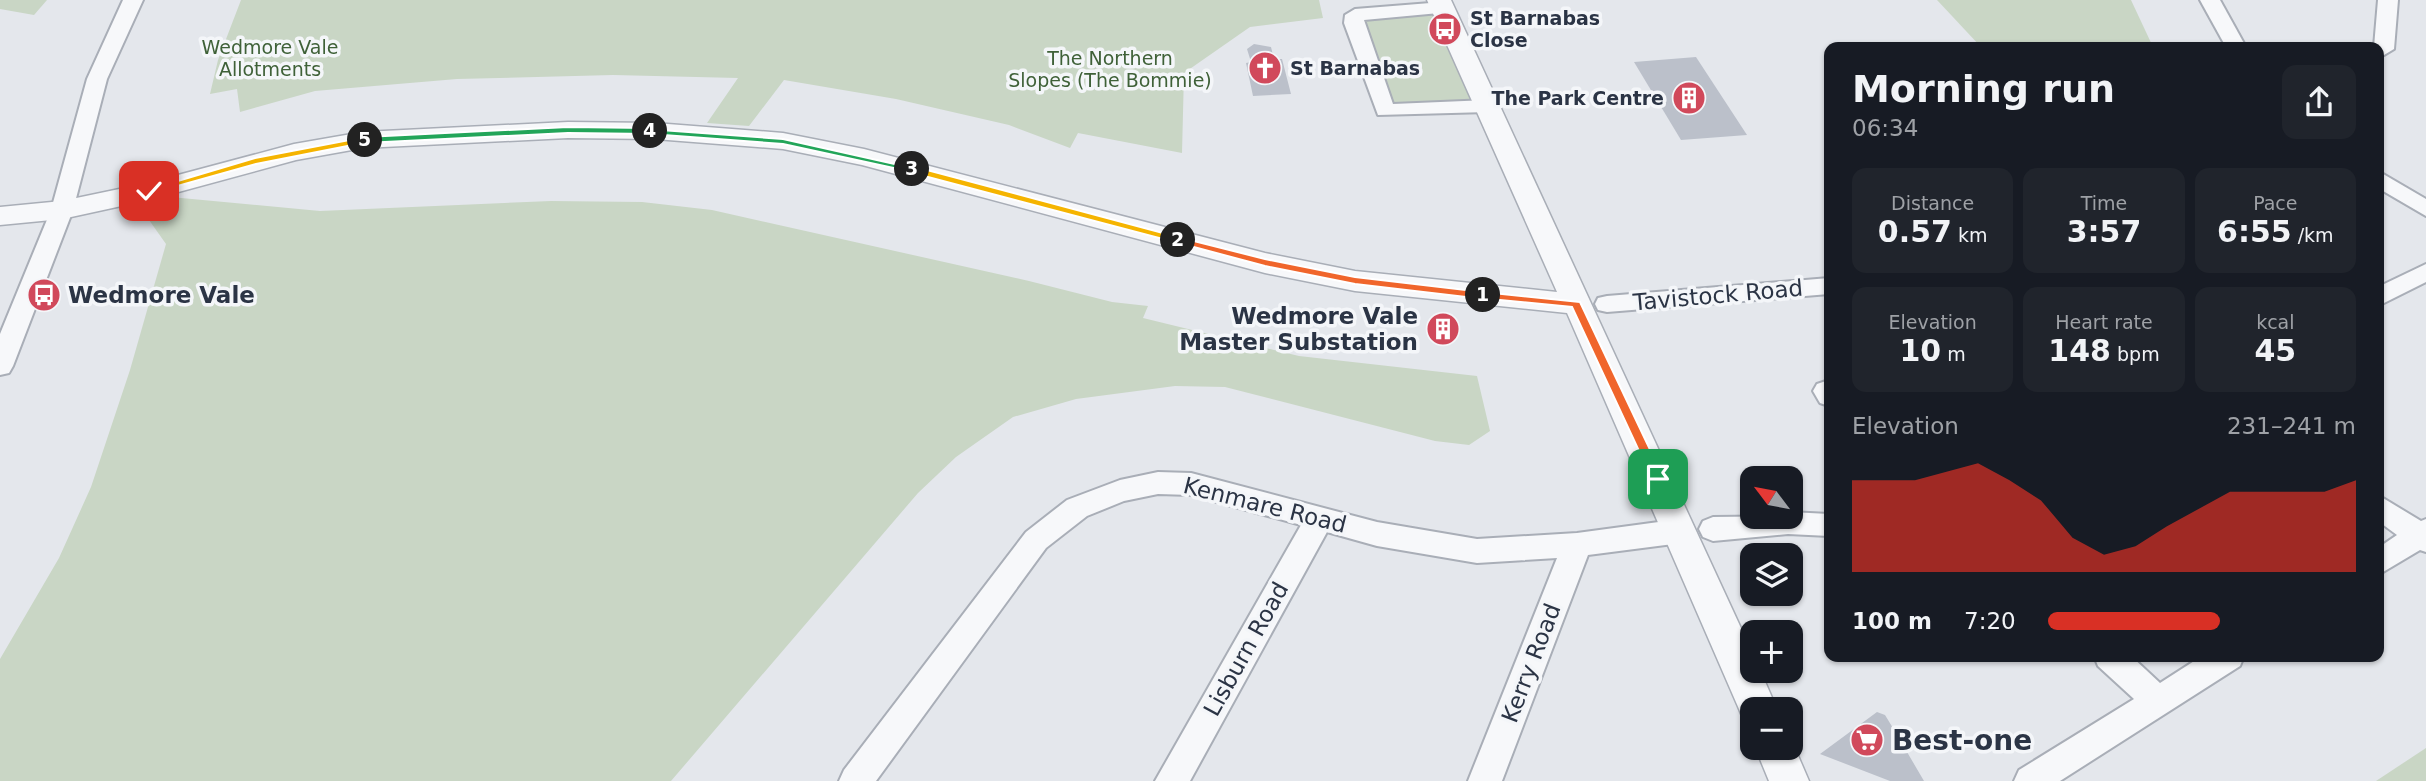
<!DOCTYPE html>
<html lang="en">
<head>
<meta charset="utf-8">
<style>
	body { margin:0; font-family:"DejaVu Sans",sans-serif; background:#20242c; color:#f1f3f6; height:100vh; display:flex; flex-direction:column; font-size:26px; white-space:nowrap }
	* { box-sizing:border-box; margin:0 }
	p { font-size:23px; color:#9ea1a6 }
	.icon { flex:none; width:38px; height:38px; fill:none; stroke:currentColor; stroke-width:2; stroke-linecap:round; stroke-linejoin:round }
	.map { position:relative; flex:1; overflow:hidden }
	.panel { position:absolute; left:1824px; top:42px; width:560px; height:620px; display:flex; flex-direction:column; background:#171b24; border-radius:14px; box-shadow:0 2px 5px #0004 }
	.panel>* { flex:none }
	.needle { width:46px; rotate:302deg }
	.buttons { position:absolute; left:1740px; top:466px; display:grid; gap:14px }
	.buttons a { display:grid; place-items:center; width:63px; height:63px; border-radius:14px; background:#171b24; box-shadow:0 2px 5px #0004; font-size:35px }
	.pin { position:absolute; display:grid; place-items:center; width:60px; height:60px; color:#fff; margin:-30px; border-radius:14px; box-shadow:0 4px 10px #0006 }
	.km { position:absolute; width:35px; height:35px; margin:-18px; border-radius:50%; background:#222; color:#fff; font-size:19px; line-height:35px; text-align:center }
	.round { display:grid; place-items:center; flex:none; width:74px; height:74px; border-radius:14px; background:#20242c }
	.head { display:flex; align-items:center; justify-content:space-between; height:119px; padding:0 28px }
	h1 { font-size:38px; font-weight:600; line-height:52px }
	.stats { display:grid; grid-template-columns:repeat(3,1fr); gap:10px; height:119px; padding:7px 28px }
	.stats div { display:grid; align-content:center; border-radius:14px; background:#20242c; text-align:center }
	.stats b { font-size:30px; font-weight:600 }
	.stats small { font-size:19px; font-weight:400 }
	.stats p { font-size:19px }
	.chart { height:196px; padding:14px 28px }
	.chart p { display:flex; justify-content:space-between }
	.chart svg { width:100%; height:126px; margin-top:7px; fill:#d93025; opacity:.7 }
	ul { padding:0 28px; list-style:none; font-size:23px }
	li { display:grid; grid-template-columns:112px 84px 1fr; align-items:center; height:52px }
	li i { height:18px; border-radius:9px; background:#d93025 }
	.map>svg:first-child { display:block }
	.green { fill:#c9d6c5 }
	.building { fill:#bbc0ca }
	.lines { fill:none; stroke-linecap:round; stroke-linejoin:round }
	.minor-casing { stroke:#a9aeb7; stroke-width:4 }
	.tertiary-casing { stroke:#a9aeb7; stroke-width:3 }
	.minor { fill:#f7f8fa; fill-rule:evenodd }
	.tertiary { fill:#f7f8fa; fill-rule:evenodd }
	.split-1 { fill:#f0652b; stroke:#fff; stroke-width:2 }
	.split-2 { fill:#f0652b; stroke:#fff; stroke-width:2 }
	.split-3 { fill:#f5b400; stroke:#fff; stroke-width:2 }
	.split-4 { fill:#22a559; stroke:#fff; stroke-width:2 }
	.split-5 { fill:#22a559; stroke:#fff; stroke-width:2 }
	.split-6 { fill:#f5b400; stroke:#fff; stroke-width:2 }
	.labels { text-anchor:middle; dominant-baseline:central; stroke-width:7; stroke-linejoin:round; paint-order:stroke }
	.far-poi-label { font-size:19px; font-weight:bold; fill:#2b3445; stroke:#f4f6f9; text-anchor:start }
	.far-park-label { font-size:19px; fill:#3f6138; stroke:#f4f6f9 }
	.poi-label { font-size:23px; font-weight:bold; fill:#2b3445; stroke:#f4f6f9; text-anchor:start }
	.street-label { font-size:23px; fill:#2b3445; stroke:#f4f6f9 }
	.near-poi-label { font-size:28px; font-weight:bold; fill:#2b3445; stroke:#f4f6f9; text-anchor:start }
</style>
</head>
<body>
<div class="map">
<svg width="2426" height="781" viewBox="0 0 2426 781">
	<rect width="100%" height="100%" fill="#e4e7ec"/>
	<g class="green">
		<path d="M 0,0 L 47,0 L 34,15 L 0,9 Z"/>
		<path d="M 241,0 L 1319,0 L 1323,18 L 1250,27 L 1184,73 L 1182,153 L 1078,133 L 1070,148 L 1009,125 L 896,99 L 784,80 L 749,126 L 707,123 L 738,78 L 613,75 L 457,79 L 315,91 L 240,112 L 237,89 L 210,94 L 218,60 Z"/>
		<path d="M 1937,0 L 2131,0 L 2153,47 L 1981,47 Z"/>
		<path d="M 1435,12 L 1475,101 L 1401,107 L 1392,104 L 1357,17 Z"/>
		<path d="M 160,196 L 320,211 L 551,201 L 642,202 L 712,210 L 1029,281 L 1112,302 L 1148,306 L 1143,318 L 1299,356 L 1477,376 L 1490,431 L 1469,445 L 1435,441 L 1225,387 L 1175,386 L 1076,399 L 1013,417 L 956,457 L 918,493 L 671,781 L 0,781 L 0,659 L 59,558 L 91,487 L 130,370 L 166,244 L 137,203 Z"/>
		<path d="M 2426,748 L 2426,781 L 2376,781 Z"/>
	</g>
	<g class="building">
		<path d="M 1254,44 L 1271,47 L 1274,59 L 1282,59 L 1291,94 L 1253,96 L 1246,63 L 1251,62 L 1247,49 Z"/>
		<path d="M 1696,57 L 1747,135 L 1681,140 L 1634,62 Z"/>
		<path d="M 1435,314 L 1455,317 L 1451,344 L 1431,341 Z"/>
		<path d="M 1877,712 L 1885,715 L 1896,733 L 1894,747 L 1907,752 L 1924,781 L 1890,781 L 1820,754 Z"/>
	</g>
	<g class="lines">
		<defs>
			<g id="minor">
				<path d="M 123,0 L 143,0 L 107,79 L 73,210 L 13,366 L 9,373 L 0,375 L 0,334 L 51,210 L 87,79 Z"/>
				<path d="M 2200,0 L 2220,0 L 2246,47 L 2226,47 Z"/>
				<path d="M 2378,0 L 2398,0 L 2394,49 L 2384,55 L 2378,54 L 2378,47 L 2374,47 Z"/>
				<path d="M 1443,2 L 1453,8 L 1450,12 L 1364,20 L 1393,104 L 1488,100 L 1499,106 L 1488,112 L 1378,115 L 1344,23 L 1345,15 L 1355,9 Z"/>
				<path d="M 2378,171 L 2426,199 L 2426,216 L 2378,188 Z"/>
				<path d="M 2426,264 L 2426,282 L 2378,306 L 2378,287 Z"/>
				<path d="M 1829,278 L 1829,294 L 1607,312 L 1598,310 L 1595,304 L 1598,298 L 1607,296 Z"/>
				<path d="M 1826,381 L 1829,382 L 1829,406 L 1820,403 L 1813,391 L 1817,384 Z"/>
				<path d="M 1158,472 L 1191,473 L 1377,522 L 1477,539 L 1577,533 L 1681,519 L 1691,523 L 1695,531 L 1691,539 L 1681,543 L 1588,555 L 1502,781 L 1468,781 L 1557,558 L 1477,563 L 1377,546 L 1327,532 L 1190,781 L 1155,781 L 1301,525 L 1191,495 L 1158,494 L 1124,501 L 1087,516 L 1046,548 L 876,781 L 839,781 L 844,770 L 1026,532 L 1067,500 L 1120,480 Z"/>
				<path d="M 2378,495 L 2421,521 L 2426,519 L 2426,552 L 2420,550 L 2378,575 L 2378,548 L 2397,535 L 2378,521 Z"/>
				<path d="M 1790,512 L 1829,514 L 1829,536 L 1788,534 L 1713,541 L 1703,537 L 1699,529 L 1703,521 L 1713,517 L 1790,516 Z"/>
				<path d="M 2094,656 L 2131,656 L 2160,683 L 2202,656 L 2244,656 L 2240,666 L 2060,781 L 2014,781 L 2019,770 L 2134,699 L 2098,666 Z"/>
			</g>
			<g id="tertiary">
				<path d="M 1427,0 L 1451,0 L 1752,652 L 1752,670 L 1760,670 L 1777,709 L 1752,709 L 1752,724 L 1744,721 L 1739,709 L 1567,313 L 1355,291 L 1265,273 L 862,165 L 783,149 L 655,139 L 568,138 L 363,148 L 296,160 L 149,200 L 62,219 L 0,225 L 0,207 L 62,201 L 148,183 L 294,144 L 363,132 L 568,122 L 655,123 L 783,133 L 864,149 L 1265,253 L 1355,271 L 1557,292 Z"/>
				<path d="M 1790,737 L 1809,781 L 1769,781 L 1755,747 L 1790,747 Z"/>
			</g>
		</defs>
		<use href="#minor" class="minor-casing"/>
		<use href="#tertiary" class="tertiary-casing"/>
		<use href="#minor" class="minor"/>
		<use href="#tertiary" class="tertiary"/>
	</g>
	<path class="split-1" d="M 1483,292 L 1580,302 L 1664,479 L 1662,482 L 1658,484 L 1652,479 L 1572,307 L 1479,298 L 1477,295 Z"/>
	<path class="split-2" d="M 1178,237 L 1265,259 L 1355,277 L 1483,292 L 1488,295 L 1483,299 L 1355,284 L 1265,266 L 1175,242 L 1175,238 Z"/>
	<path class="split-3" d="M 912,166 L 1178,237 L 1183,240 L 1178,243 L 909,172 Z"/>
	<path class="split-4" d="M 647,129 L 783,139 L 917,169 L 912,172 L 783,144 L 650,134 Z"/>
	<path class="split-5" d="M 568,127 L 650,128 L 655,131 L 650,134 L 568,133 L 365,143 L 360,140 L 365,137 Z"/>
	<path class="split-6" d="M 365,137 L 368,142 L 256,164 L 149,194 L 144,191 L 255,158 Z"/>
	<defs>
		<symbol id="bus-disc" viewBox="-11 -11 22 22"><circle r="9.5" fill="#d1495b" stroke="#f4f6f9"/><path d="M-5-6H5V4H4V6H2V4H-2V6H-4V4H-5ZM-3.5-4V0h7V-4ZM-3.5 1.2v1.5H-2V1.2ZM2 1.2v1.5H3.5V1.2Z" fill="#fff"/></symbol>
		<symbol id="church-disc" viewBox="-11 -11 22 22"><circle r="9.5" fill="#d1495b" stroke="#f4f6f9"/><path d="M-1.2-6h2.4v3.5h3.3v2.4h-3.3V6h-2.4V-.1h-3.3v-2.4h3.3Z" fill="#fff"/></symbol>
		<symbol id="building-disc" viewBox="-11 -11 22 22"><circle r="9.5" fill="#d1495b" stroke="#f4f6f9"/><path d="M-4-6H4V6H1V3H-1V6H-4ZM-2.5-4.3h1.7v1.8h-1.7ZM.8-4.3h1.7v1.8H.8ZM-2.5-1h1.7V.8h-1.7ZM.8-1h1.7V.8H.8Z" fill="#fff"/></symbol>
		<symbol id="supermarket-disc" viewBox="-11 -11 22 22"><circle r="9.5" fill="#d1495b" stroke="#f4f6f9"/><path d="M-6-5.5h2.5l.6 2H6L4.5 2H-2.5L-4.4-4H-6ZM-1.5 3.2a1.3 1.3 0 1 0 .1 0ZM3 3.2a1.3 1.3 0 1 0 .1 0Z" fill="#fff"/></symbol>
	</defs>
	<g fill-rule="evenodd">
		<use href="#bus-disc" x="1426" y="10" width="38" height="38"/>
		<use href="#church-disc" x="1246" y="49" width="38" height="38"/>
		<use href="#building-disc" x="1670" y="79" width="38" height="38"/>
		<use href="#bus-disc" x="25" y="276" width="38" height="38"/>
		<use href="#building-disc" x="1424" y="310" width="38" height="38"/>
		<use href="#supermarket-disc" x="1848" y="721" width="38" height="38"/>
	</g>
	<g class="labels">
		<g class="far-poi-label">
			<text x="1470" y="18">St Barnabas<tspan x="1470" dy="22">Close</tspan></text>
			<text x="1290" y="68">St Barnabas</text>
			<text x="1664" y="98" text-anchor="end">The Park Centre</text>
		</g>
		<g class="far-park-label">
			<text x="270" y="47">Wedmore Vale<tspan x="270" dy="22">Allotments</tspan></text>
			<text x="1110" y="58">The Northern<tspan x="1110" dy="22">Slopes (The Bommie)</tspan></text>
		</g>
		<g class="poi-label">
			<text x="68" y="295">Wedmore Vale</text>
			<text x="1418" y="316" text-anchor="end">Wedmore Vale<tspan x="1418" dy="26">Master Substation</tspan></text>
		</g>
		<g class="street-label">
			<text transform="translate(1718 295) rotate(-5)">Tavistock Road</text>
			<text transform="translate(1265 505) rotate(14)">Kenmare Road</text>
			<text transform="translate(1246 649) rotate(-61)">Lisburn Road</text>
			<text transform="translate(1531 663) rotate(-69)">Kerry Road</text>
		</g>
		<g class="near-poi-label">
			<text x="1892" y="740">Best-one</text>
		</g>
	</g>
</svg>
<div class="buttons">
<a><svg class="needle" viewBox="-14 -14 28 28"><path d="M0-13l5 13h-10z" fill="#e53935"/><path d="M0 13l5-13h-10z" fill="#9ea1a6"/></svg></a>
<a><svg class="icon" aria-label="layers" viewBox="0 0 24 24"><path d="M12 4l9 5-9 5-9-5zM3 14l9 5 9-5"/></svg></a>
<a>+</a>
<a>−</a>
</div>
<div class="pin" style="left:1658px;top:479px;background:#1e9e55"><svg class="icon" aria-label="arrive" viewBox="0 0 24 24"><path d="M6 21V4h12l-3 4 3 4H6"/></svg></div>
<div class="pin" style="left:149px;top:191px;background:#d93025"><svg class="icon" aria-label="check" viewBox="0 0 24 24"><path d="M5 12l5 5 9-10"/></svg></div>
<b class="km" style="left:1483px;top:295px">1</b>
<b class="km" style="left:1178px;top:240px">2</b>
<b class="km" style="left:912px;top:169px">3</b>
<b class="km" style="left:650px;top:131px">4</b>
<b class="km" style="left:365px;top:140px">5</b>
<section class="panel">
<div class="head"><div><h1>Morning run</h1><p>06:34</p></div><a class="round"><svg class="icon" aria-label="share" viewBox="0 0 24 24"><path d="M12 15V3M7 8l5-5 5 5M5 13v7h14v-7"/></svg></a></div>
<div class="stats">
<div><p>Distance</p><b>0.57<small> km</small></b></div>
<div><p>Time</p><b>3:57</b></div>
<div><p>Pace</p><b>6:55<small> /km</small></b></div>
</div>
<div class="stats">
<div><p>Elevation</p><b>10<small> m</small></b></div>
<div><p>Heart rate</p><b>148<small> bpm</small></b></div>
<div><p>kcal</p><b>45</b></div>
</div>
<div class="chart"><p><span>Elevation</span>231–241 m</p>
<svg viewBox="0 0 160 44" preserveAspectRatio="none"><path d="M0 44V12L10 12L20 12L30 9L40 6L50 12L60 19L70 32L80 38L90 35L100 28L110 22L120 16L130 16L140 16L150 16L160 12V44z"/></svg>
</div>
<ul>
<li><b>100 m</b>7:20<i style="width:56%"></i></li>
</ul>
</section>
</div>
</body>
</html>
